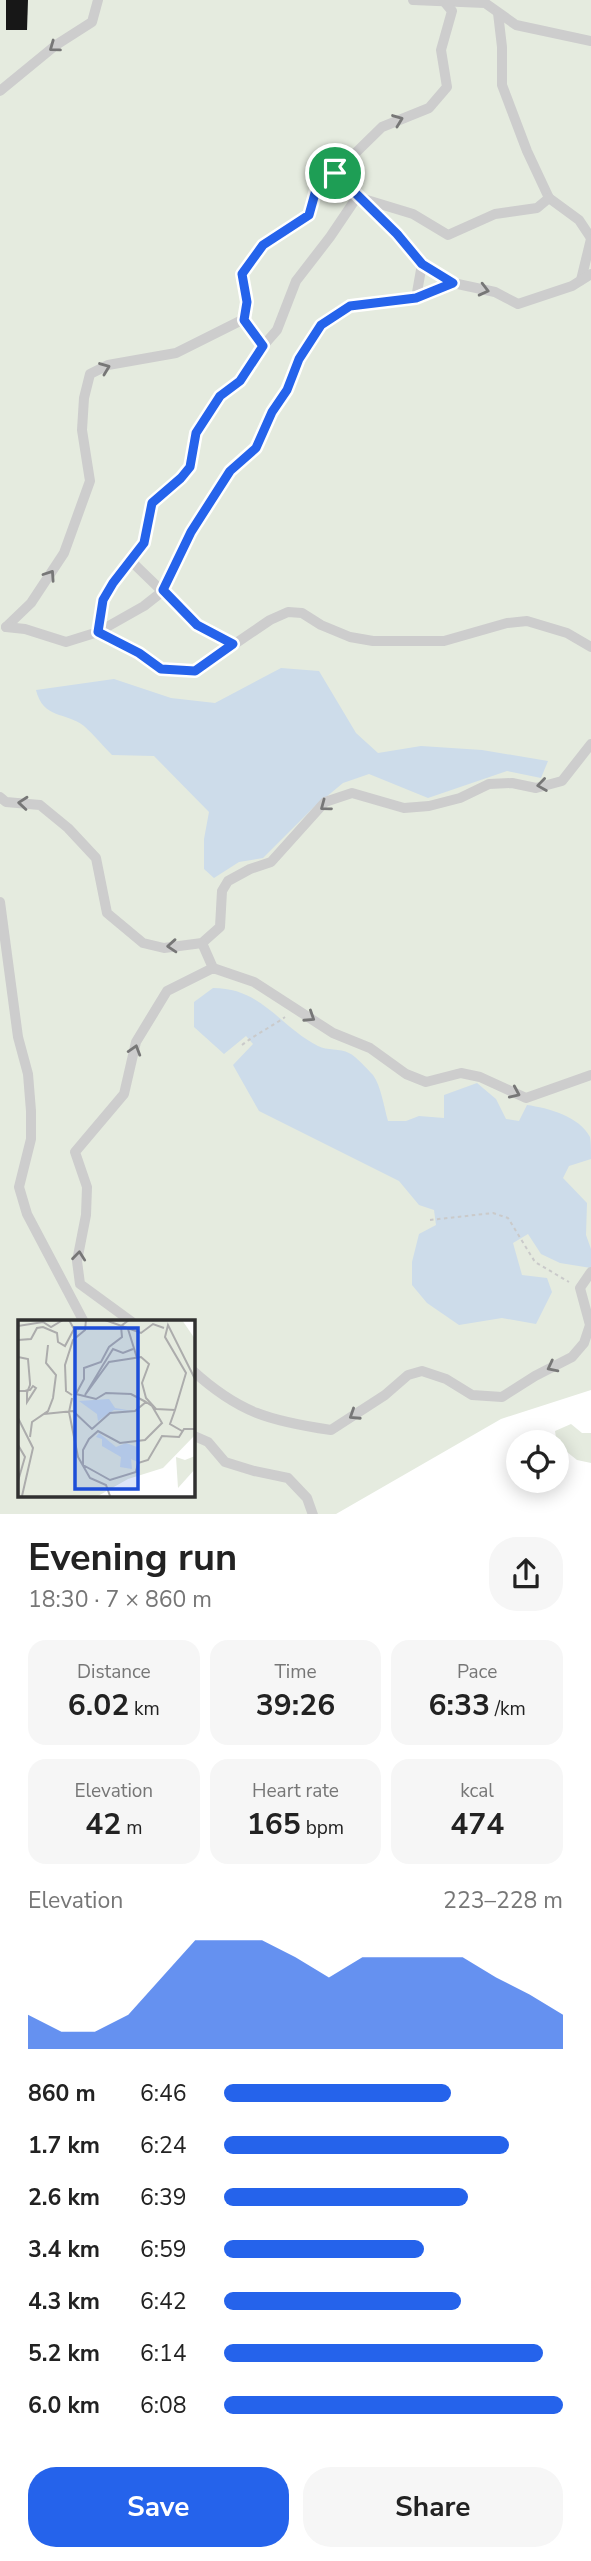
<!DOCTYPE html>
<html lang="en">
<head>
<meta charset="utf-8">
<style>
	body { margin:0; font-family:"Nunito Sans",sans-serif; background:#f6f6f6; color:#222; height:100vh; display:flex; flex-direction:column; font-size:26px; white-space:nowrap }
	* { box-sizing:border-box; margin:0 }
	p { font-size:23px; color:#767676 }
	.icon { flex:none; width:38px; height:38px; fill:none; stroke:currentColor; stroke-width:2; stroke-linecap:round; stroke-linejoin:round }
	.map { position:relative; height:1514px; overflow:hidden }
	.side { display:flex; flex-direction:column; background:#fff; flex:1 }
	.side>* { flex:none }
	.controls { position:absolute; left:506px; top:1430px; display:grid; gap:14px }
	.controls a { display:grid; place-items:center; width:63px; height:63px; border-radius:50%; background:#fff; box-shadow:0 4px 18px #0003; font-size:35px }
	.pin { position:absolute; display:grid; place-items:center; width:60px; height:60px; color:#fff; margin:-30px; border:4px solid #fff; border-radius:50%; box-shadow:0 2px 7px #0007 }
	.round { display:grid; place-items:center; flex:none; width:74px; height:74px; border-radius:28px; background:#f6f6f6 }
	.headline { display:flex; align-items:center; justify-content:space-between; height:119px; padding:0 28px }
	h1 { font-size:38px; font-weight:700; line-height:52px }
	.figures { display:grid; grid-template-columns:repeat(3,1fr); gap:10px; height:119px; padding:7px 28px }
	.figures div { display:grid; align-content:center; border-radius:18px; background:#f6f6f6; text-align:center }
	.figures b { font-size:30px; font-weight:700 }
	.figures small { font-size:19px; font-weight:400 }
	.figures p { font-size:19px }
	.chart { height:196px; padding:14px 28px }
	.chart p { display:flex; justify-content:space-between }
	.chart svg { width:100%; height:126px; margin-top:7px; fill:#2563eb; opacity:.7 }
	.primary-button { display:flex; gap:14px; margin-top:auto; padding:14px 28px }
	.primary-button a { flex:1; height:80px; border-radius:28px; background:#2563eb; color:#fff; font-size:28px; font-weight:700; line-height:80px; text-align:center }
	.primary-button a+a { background:#f6f6f6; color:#222 }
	ul { padding:0 28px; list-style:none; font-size:23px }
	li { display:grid; grid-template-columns:112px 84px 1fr; align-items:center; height:52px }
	li i { height:18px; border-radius:9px; background:#2563eb }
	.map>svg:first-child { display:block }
	.green { fill:#e5ebdf; fill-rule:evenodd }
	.water { fill:#cddcea }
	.building { fill:#171717 }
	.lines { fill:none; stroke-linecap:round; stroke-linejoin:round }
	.path { stroke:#cacaca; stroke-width:2; stroke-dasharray:3.5 3.5; stroke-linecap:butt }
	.minor { stroke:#cdcdcd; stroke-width:10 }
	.oneway { stroke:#777 }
	.route-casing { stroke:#fff; stroke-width:14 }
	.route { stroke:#2563eb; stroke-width:9 }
	.inset-road { fill:none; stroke:#acacac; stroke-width:2 }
	.view { fill:#1d4ed8; fill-opacity:0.15; stroke:#1d4ed8; stroke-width:3.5 }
	.inset-edge { fill:none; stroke:#303030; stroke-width:3.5 }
</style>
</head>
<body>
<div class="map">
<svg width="591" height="1515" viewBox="0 0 591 1515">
	<rect width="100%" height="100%" fill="#fff"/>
	<g class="green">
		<path d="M 0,0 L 591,0 L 591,1390 L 501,1419 L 336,1514 L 0,1514 ZM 19,1322 L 192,1322 L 192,1495 L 19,1495 Z"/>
		<path d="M 571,1424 L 582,1433 L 591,1433 L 591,1463 L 577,1460 L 557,1444 L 555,1431 Z"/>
	</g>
	<g class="water">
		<path d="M 281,668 L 319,671 L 356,733 L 378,753 L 421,746 L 482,750 L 548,761 L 541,778 L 507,771 L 428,798 L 369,774 L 343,783 L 314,807 L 263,858 L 239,862 L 214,878 L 204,869 L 204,839 L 209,812 L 154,756 L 112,755 C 103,746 94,735 84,726 C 66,712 43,719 36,690 L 114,679 L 171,698 L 215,703 Z"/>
		<path d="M 213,988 C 262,988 279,1026 318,1046 C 327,1051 340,1048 349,1053 C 357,1057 367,1069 373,1075 C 381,1086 384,1107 388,1121 L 406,1121 L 419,1116 L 444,1118 L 444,1095 L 477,1083 L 496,1099 L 506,1119 L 519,1121 L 527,1105 C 548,1108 579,1116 590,1137 C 591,1143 591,1152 591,1159 L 569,1166 L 563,1178 L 587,1203 L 586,1235 L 591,1249 L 591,1268 L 560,1263 L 541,1254 L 528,1234 L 513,1243 L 522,1275 L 547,1278 L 552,1292 L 536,1324 L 502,1318 L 459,1325 L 427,1303 L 412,1285 L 412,1262 L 419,1234 L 436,1225 L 434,1210 L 419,1205 L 399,1181 L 259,1111 L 233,1065 L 253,1044 L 246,1036 L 224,1054 L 194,1027 L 194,1002 Z"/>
	</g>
	<path class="building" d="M 6,0 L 28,0 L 27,30 L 6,30 Z"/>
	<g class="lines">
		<g class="path">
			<path d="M 242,1045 C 256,1034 271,1027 285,1017"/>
			<path d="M 430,1220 L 493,1213 L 508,1218 L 535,1262 L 569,1282"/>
		</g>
		<g class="minor">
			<path d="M 413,0 L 485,3 L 516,25 L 591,41"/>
			<path d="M 498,13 L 502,47 L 502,85 L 527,151 L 549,198 L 579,220 L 591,238"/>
			<path d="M 0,91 L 56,45 L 92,22 L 98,0"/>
			<path d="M 335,173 L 397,234 L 422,264"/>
			<path d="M 581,280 L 591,239"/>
			<path d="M 416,298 L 422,264 L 453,283"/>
			<path d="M 263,346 L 277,330 L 296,281 L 330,237 L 357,197 L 413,214 L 448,235 L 495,214 L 537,208 L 549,198"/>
			<path d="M 132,562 L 197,625 L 233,644"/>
			<path d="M 6,627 L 31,603 L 64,553 L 90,481 L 82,430 L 84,398 L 90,374 L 108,365 L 176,353 L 244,319 L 247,302 L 242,274 L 263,245 L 309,215 L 319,179 L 335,173 L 382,127 L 429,108 L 447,87 L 441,50 L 452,11 L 443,0"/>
			<path d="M 6,627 L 25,629 L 66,642 L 98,632 L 144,606 L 163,591 L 191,532 L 230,471 L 256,448 L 272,412 L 287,390 L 299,359 L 321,325 L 350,306 L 416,298 L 453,283 L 495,292 L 518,304 L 572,286 L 591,274"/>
			<path d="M 98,632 L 139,653 L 161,669 L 195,671 L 270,620 L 288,612 L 302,613 L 321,625 L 350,637 L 373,641 L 444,641 L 507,623 L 527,621 L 567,633 L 591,647"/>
			<path d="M 98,632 L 103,600 L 113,583 L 144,543 L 152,503 L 181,479 L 190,467 L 196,433 L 220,396 L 240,381 L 263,346 L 244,319"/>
			<path d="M 0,797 L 6,802 L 40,805 L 68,828 L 96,858 L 107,913 L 143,943 L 164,948 L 202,943 L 220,927 L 222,891 L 228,881 L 250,869 L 271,862 L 325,802 L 352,793 L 404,808 L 429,806 L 460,798 L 489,784 L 512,783 L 536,788 L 562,781 L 591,744"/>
			<path d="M 0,902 L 18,1037 L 28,1074 L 31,1111 L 31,1139 L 19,1187 L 27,1214 L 84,1322"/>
			<path d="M 202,943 L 213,968"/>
			<path d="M 132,1322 L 80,1284 L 77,1261 L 86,1215 L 87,1187 L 75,1152 L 124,1094 L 136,1042 L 167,991 L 213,968 L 254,982 L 333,1033 L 370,1048 L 406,1074 L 426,1082 L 461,1073 L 480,1077 L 526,1098 L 591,1075"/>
			<path d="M 192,1370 C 239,1413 270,1421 331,1430 L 385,1395 L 408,1375 L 422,1371 L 446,1379 L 472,1395 L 502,1397 L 535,1376 L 572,1357 L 584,1343 L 590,1325 L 580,1288 L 591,1272"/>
			<path d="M 192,1435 L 208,1442 L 225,1462 L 254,1471 L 288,1478 L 307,1498 L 313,1515"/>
		</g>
	</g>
	<defs><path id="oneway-chevron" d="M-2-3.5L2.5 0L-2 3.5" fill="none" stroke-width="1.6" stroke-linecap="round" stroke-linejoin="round" transform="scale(1.75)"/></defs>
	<g class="oneway">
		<use href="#oneway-chevron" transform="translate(54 47) rotate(144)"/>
		<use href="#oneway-chevron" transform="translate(398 120) rotate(-21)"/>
		<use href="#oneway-chevron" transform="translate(484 290) rotate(14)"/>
		<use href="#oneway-chevron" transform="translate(105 368) rotate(-21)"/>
		<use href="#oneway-chevron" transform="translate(50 575) rotate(-56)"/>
		<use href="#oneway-chevron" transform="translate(542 785) rotate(172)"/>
		<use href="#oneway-chevron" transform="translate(23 803) rotate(-175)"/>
		<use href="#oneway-chevron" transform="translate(325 806) rotate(143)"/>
		<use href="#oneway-chevron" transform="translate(172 946) rotate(176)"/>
		<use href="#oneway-chevron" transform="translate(310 1017) rotate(33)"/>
		<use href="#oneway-chevron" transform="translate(135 1050) rotate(-73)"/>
		<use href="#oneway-chevron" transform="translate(515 1093) rotate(24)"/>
		<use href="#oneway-chevron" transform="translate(79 1256) rotate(-84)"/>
		<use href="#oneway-chevron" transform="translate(552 1367) rotate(153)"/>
		<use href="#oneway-chevron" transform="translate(354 1415) rotate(147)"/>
	</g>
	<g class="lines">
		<defs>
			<path id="route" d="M 335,173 L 397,234 L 422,264 L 453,283 L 416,298 L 350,306 L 321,325 L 299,359 L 287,390 L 272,412 L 256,448 L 230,471 L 191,532 L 163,590 L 197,625 L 233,644 L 195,671 L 161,669 L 139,653 L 98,632 L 103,600 L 113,583 L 144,543 L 152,503 L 181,478 L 190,467 L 196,433 L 220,396 L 240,381 L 263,346 L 244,320 L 247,302 L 242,274 L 263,245 L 309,215 L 319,179 Z"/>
		</defs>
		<use href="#route" class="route-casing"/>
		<use href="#route" class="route"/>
	</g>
	<g transform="translate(18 1320)">
		<rect width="177" height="177" fill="#fff"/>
		<path d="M 124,0 L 164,0 L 177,19 L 177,115 L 145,148 L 110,159 L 80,176 L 0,176 L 0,1 ZM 177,136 L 177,149 L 160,168 L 158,137 L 167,140 Z" fill="#e5ebdf"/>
		<path d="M 91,79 L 97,88 L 115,91 L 96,90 L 80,101 L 79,94 L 61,81 ZM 81,113 L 98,127 L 108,123 L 119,127 L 122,143 L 113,139 L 114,149 L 102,147 L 103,137 L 84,126 L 84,119 L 78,117 Z" fill="#cddcea"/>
		<path class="inset-road" d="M 87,0 L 123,13 L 135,4 L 146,8M 0,6 L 25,2 L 33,7 L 45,0M 110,9 L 119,38M 0,20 L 13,19 L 19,8 L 25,7 L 39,13 L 40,22 L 47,26 L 56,9 L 51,0M 0,37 L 10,39 L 12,63 L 12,65 L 10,70 L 9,73 L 9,82 L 18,68 L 15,66 L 12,70 L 10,70 L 7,71 L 0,71M 85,45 L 95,29 L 105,33 L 115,29M 58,74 L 66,59 L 66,48 L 83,42 L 91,27 L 104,17 L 103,6 L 111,0M 58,74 L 78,79 L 88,73 L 113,74 L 128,82M 54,75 L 48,71 L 47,45 L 55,20 L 67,10 L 68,0M 67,75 L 91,42 L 123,37 L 131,44 L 124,63 L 128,78 L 138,89 L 157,90 L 168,53 L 147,17 L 150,5 L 177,59M 67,75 L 85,45M 54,78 L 51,92 L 60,137 L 72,158 L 88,165 L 92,176M 157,90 L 152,104 L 164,111M 26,94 L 55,91 L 74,109 L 92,93 L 117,91 L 128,82 L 134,86 L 144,103 L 127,120 L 102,123 L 80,111 L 71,119 L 65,130 L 65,145 L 92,160 L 118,152 L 120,143 L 130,140 L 144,116 L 161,117 L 166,109 L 177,109M 0,98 L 15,128 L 4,176M 12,117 L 14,102 L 30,91 L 35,78 L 38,55 L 28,43 L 30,25M 0,125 L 7,137 L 0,161"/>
		<path class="view" d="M 57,8 L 120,8 L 120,169 L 57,169 Z"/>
		<rect width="177" height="177" class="inset-edge"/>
	</g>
</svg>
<div class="controls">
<a><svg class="icon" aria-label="locate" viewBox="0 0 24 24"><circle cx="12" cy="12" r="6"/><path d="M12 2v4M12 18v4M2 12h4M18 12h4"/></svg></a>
</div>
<div class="pin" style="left:335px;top:173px;background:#1e9e55"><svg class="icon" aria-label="arrive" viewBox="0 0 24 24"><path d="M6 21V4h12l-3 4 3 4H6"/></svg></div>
</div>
<section class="side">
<div class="headline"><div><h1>Evening run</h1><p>18:30 · 7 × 860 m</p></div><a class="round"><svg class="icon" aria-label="share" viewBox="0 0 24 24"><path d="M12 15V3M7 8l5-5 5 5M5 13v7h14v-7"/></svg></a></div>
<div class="figures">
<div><p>Distance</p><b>6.02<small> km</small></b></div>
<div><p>Time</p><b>39:26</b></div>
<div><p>Pace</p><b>6:33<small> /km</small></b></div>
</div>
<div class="figures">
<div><p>Elevation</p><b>42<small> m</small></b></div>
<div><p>Heart rate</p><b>165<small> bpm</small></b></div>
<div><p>kcal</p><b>474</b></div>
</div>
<div class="chart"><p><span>Elevation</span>223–228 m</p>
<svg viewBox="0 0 160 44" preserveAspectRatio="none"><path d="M0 44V32L10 38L20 38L30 32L40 19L50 6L60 6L70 6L80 12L90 19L100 12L110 12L120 12L130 12L140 19L150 25L160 32V44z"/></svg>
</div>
<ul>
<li><b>860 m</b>6:46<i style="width:67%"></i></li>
<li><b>1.7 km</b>6:24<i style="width:84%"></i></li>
<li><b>2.6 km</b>6:39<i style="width:72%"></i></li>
<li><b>3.4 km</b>6:59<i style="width:59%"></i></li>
<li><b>4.3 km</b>6:42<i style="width:70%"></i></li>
<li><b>5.2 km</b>6:14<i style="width:94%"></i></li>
<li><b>6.0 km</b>6:08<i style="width:100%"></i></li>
</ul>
<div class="primary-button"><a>Save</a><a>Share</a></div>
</section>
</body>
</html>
